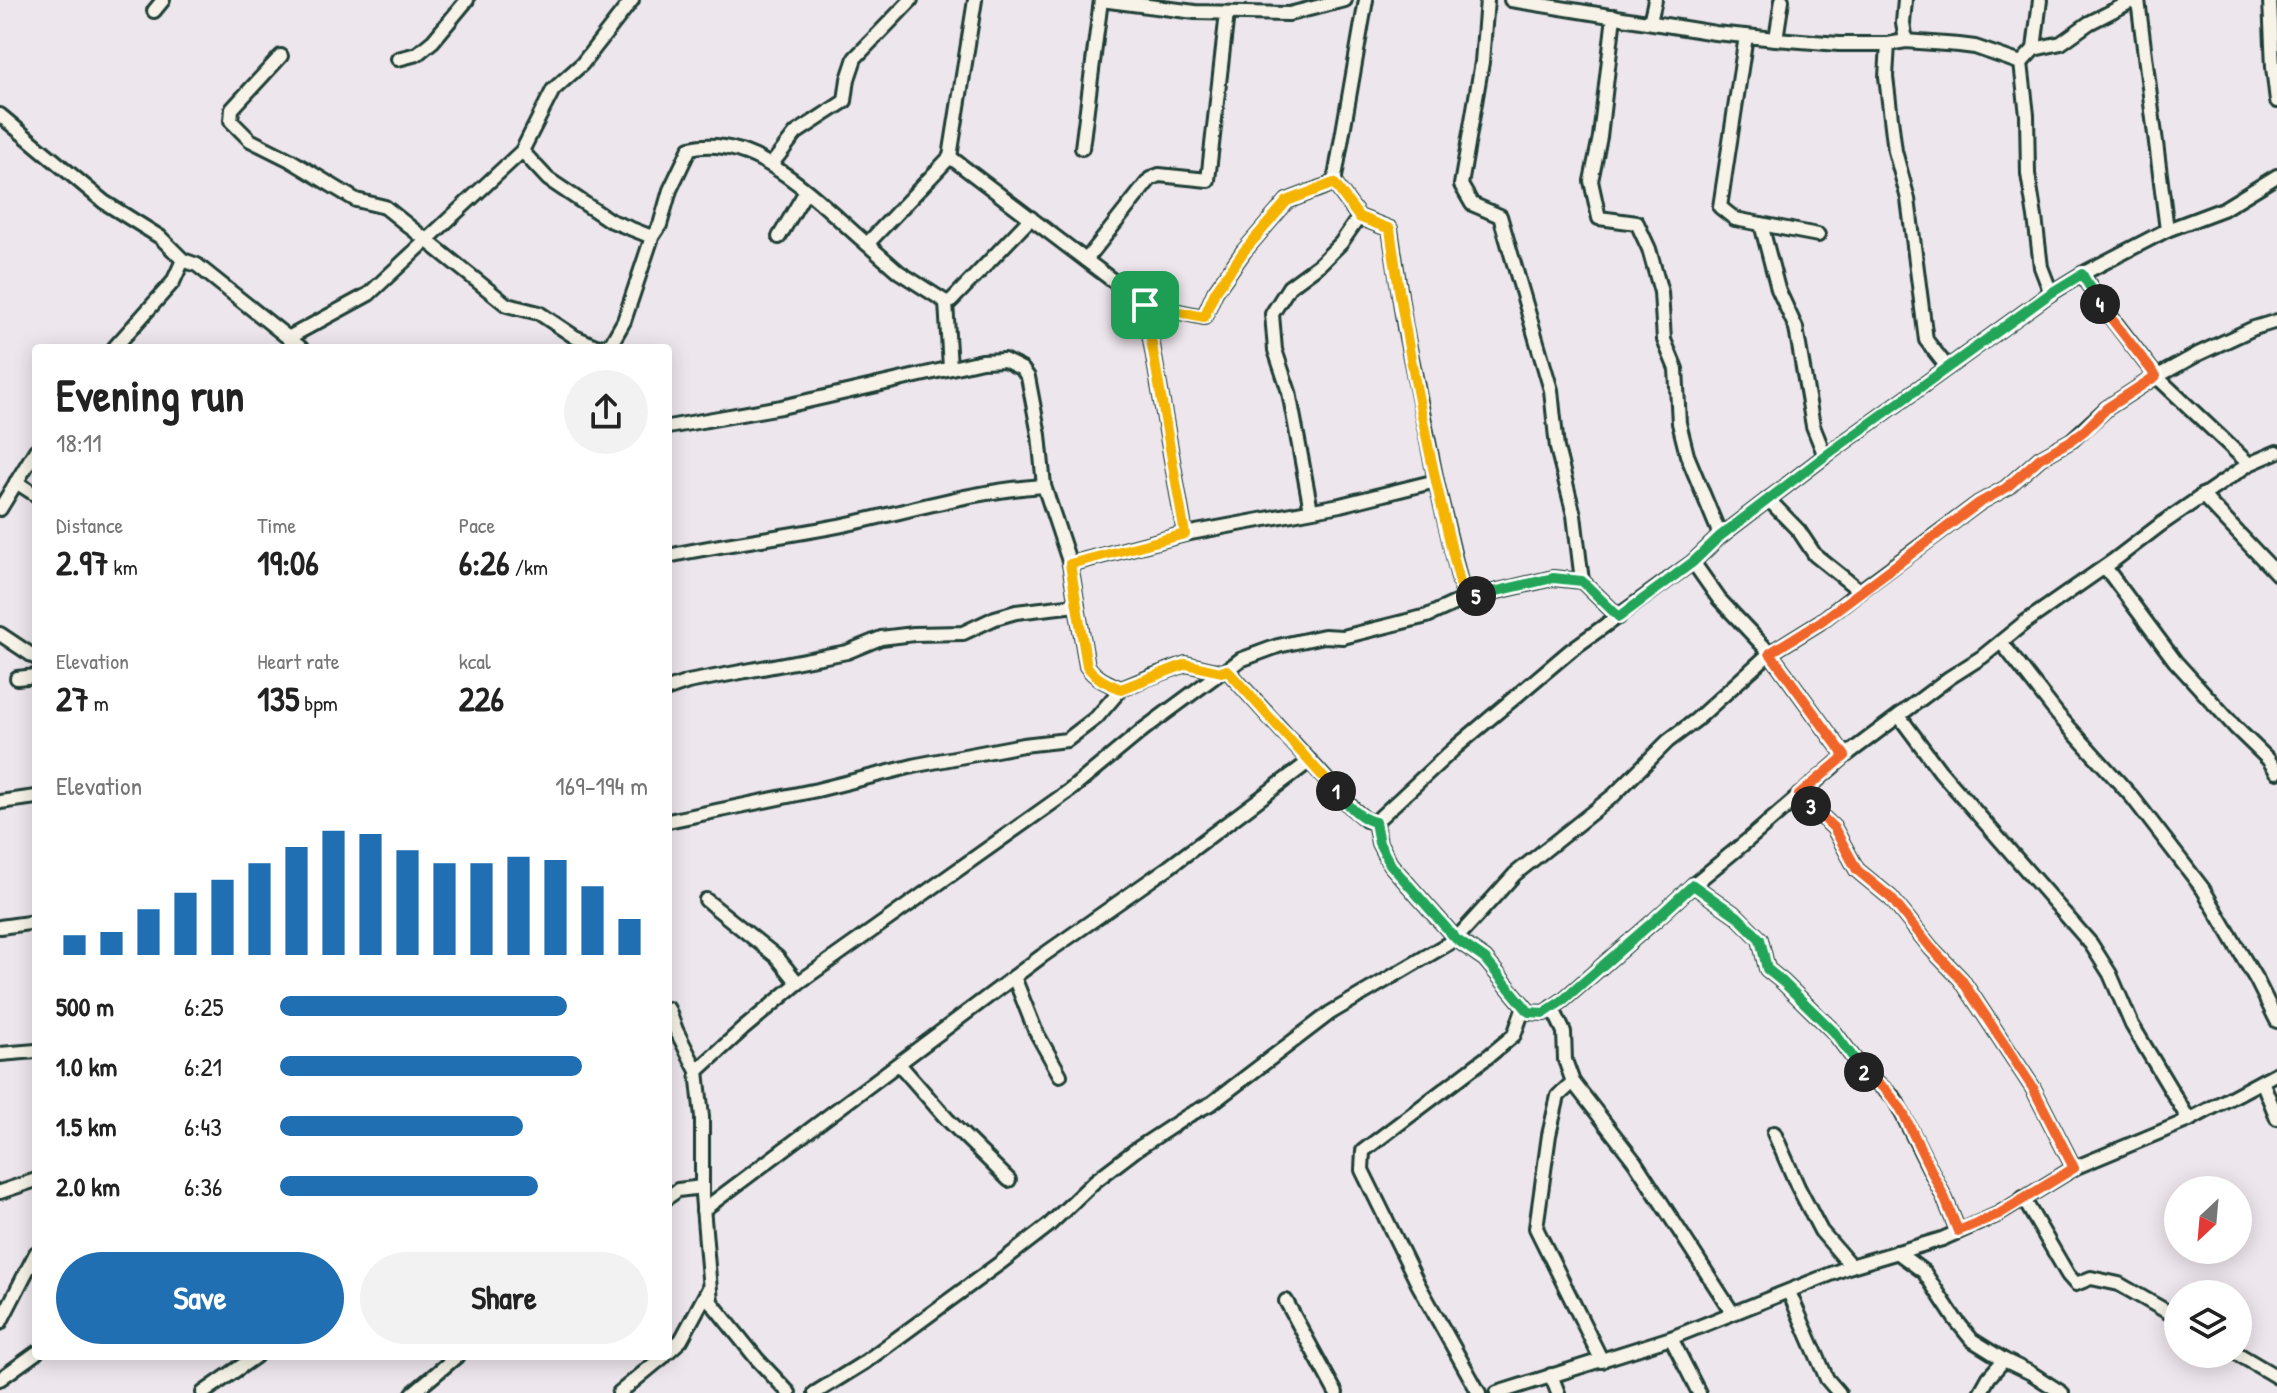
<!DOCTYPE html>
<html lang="en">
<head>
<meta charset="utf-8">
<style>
	body { margin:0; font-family:"Patrick Hand",sans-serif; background:#f2f2f2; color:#222; height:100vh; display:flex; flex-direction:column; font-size:30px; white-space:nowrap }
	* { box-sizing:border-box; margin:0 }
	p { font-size:26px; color:#767676 }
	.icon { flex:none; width:44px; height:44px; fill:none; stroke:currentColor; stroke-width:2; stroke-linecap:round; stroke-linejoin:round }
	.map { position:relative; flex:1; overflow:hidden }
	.drawer { position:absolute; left:32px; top:344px; width:640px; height:1016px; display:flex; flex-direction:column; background:#fff; border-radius:8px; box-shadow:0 4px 20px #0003 }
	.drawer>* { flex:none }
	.needle { width:52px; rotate:206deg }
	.controls { position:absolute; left:2164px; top:1176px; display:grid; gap:16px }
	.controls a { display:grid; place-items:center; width:88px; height:88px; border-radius:50%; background:#fff; box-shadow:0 4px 20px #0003; font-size:40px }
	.pin { position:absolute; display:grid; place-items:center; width:68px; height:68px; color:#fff; margin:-34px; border-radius:16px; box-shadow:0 4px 12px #0006 }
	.km { position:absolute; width:40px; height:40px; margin:-20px; border-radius:50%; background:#222; color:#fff; font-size:22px; line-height:40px; text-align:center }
	.round { display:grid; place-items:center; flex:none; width:84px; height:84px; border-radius:42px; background:#f2f2f2 }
	.headline { display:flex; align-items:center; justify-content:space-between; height:136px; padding:0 24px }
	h1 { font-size:44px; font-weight:700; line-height:60px }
	.figures { display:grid; grid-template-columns:repeat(3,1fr); gap:12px; height:136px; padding:8px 24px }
	.figures div { display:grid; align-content:center }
	.figures b { font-size:34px; font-weight:700 }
	.figures small { font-size:22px; font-weight:400 }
	.figures p { font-size:22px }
	.chart { height:224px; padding:16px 24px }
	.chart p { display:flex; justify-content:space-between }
	.chart svg { width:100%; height:144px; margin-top:8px; stroke:#1f6fb2; stroke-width:6 }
	.cta { display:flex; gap:16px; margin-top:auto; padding:16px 24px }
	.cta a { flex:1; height:92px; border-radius:48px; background:#1f6fb2; color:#fff; font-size:32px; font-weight:700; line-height:92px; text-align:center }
	.cta a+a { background:#f2f2f2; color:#222 }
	ul { padding:0 24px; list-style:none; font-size:26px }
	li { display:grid; grid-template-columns:128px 96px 1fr; align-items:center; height:60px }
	li i { height:20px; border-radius:10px; background:#1f6fb2 }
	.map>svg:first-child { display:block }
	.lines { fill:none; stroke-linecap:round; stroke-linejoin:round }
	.minor-casing { stroke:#1f3d34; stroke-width:18 }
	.minor { stroke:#f7f3e8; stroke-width:12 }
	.split-1-casing { stroke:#fff; stroke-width:16 }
	.split-2-casing { stroke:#fff; stroke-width:16 }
	.split-3-casing { stroke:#fff; stroke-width:16 }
	.split-4-casing { stroke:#fff; stroke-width:16 }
	.split-5-casing { stroke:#fff; stroke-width:16 }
	.split-6-casing { stroke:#fff; stroke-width:16 }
	.split-1 { stroke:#f5b400; stroke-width:10 }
	.split-2 { stroke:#22a559; stroke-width:10 }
	.split-3 { stroke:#f0652b; stroke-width:10 }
	.split-4 { stroke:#f0652b; stroke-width:10 }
	.split-5 { stroke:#22a559; stroke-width:10 }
	.split-6 { stroke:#f5b400; stroke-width:10 }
</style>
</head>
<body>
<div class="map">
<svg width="2277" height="1393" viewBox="0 0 2277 1393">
	<rect width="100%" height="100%" fill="#eee6ed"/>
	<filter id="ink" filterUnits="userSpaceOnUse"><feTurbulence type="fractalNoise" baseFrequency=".0125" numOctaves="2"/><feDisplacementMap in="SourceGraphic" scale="16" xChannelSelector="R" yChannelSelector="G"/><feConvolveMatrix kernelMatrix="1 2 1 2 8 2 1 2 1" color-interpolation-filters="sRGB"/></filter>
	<g filter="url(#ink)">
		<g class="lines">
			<defs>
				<g id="minor">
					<path d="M 1101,0 L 1195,12 L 1289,14 L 1345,0"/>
					<path d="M 1487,0 L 1482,62 L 1461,185 L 1472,204 L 1500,216 L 1551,390 L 1557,448 L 1574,515 L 1582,581"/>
					<path d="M 1511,0 L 1715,33 L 1776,39 L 1839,44 L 1888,44 L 1906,41 L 1959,45 L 1975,47 L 2021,63 L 2034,49 L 2061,43 L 2089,23 L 2134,0"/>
					<path d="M 1905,0 L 1903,23 L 1906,41"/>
					<path d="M 2138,0 L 2167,230"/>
					<path d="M 2270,0 L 2273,67 L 2277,101"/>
					<path d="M 154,11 L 163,0"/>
					<path d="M 1614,16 L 1600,137 L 1591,181 L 1599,218 L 1637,223 L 1649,249 L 1661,292 L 1664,340 L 1676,369 L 1679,423 L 1687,455 L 1718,530 L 1719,537"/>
					<path d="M 1650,22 L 1655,0"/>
					<path d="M 1746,36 L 1720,207 L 1735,219 L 1818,235"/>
					<path d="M 1776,39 L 1782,0"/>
					<path d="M 1888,44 L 1886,77 L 1895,151 L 1908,199 L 1926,340 L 1947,367"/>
					<path d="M 2034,49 L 2040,0"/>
					<path d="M 281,56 L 232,109 L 231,121 L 250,140 L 290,160 L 356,200 L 385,207 L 507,305 L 539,313 L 575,337 L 598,347 L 611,344 L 624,321 L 652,237"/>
					<path d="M 398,59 L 417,54 L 433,41 L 467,0"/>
					<path d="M 2021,63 L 2027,115 L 2028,174 L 2035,217 L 2041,267 L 2051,293"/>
					<path d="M 0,115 L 104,202 L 160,237 L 183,260 L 197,265 L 301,348"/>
					<path d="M 1082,148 L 1101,0"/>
					<path d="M 522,151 L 548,179 L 609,220 L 652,237 L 660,225 L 670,190 L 690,148 C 757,132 820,204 867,244 L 950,157 L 1145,305 L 1204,317 L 1215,292 L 1244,251 L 1287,201 L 1334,183 L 1366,0"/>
					<path d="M 950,157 L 975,0"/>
					<path d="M 771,165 L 796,133 L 845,101 L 848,79 L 855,58 L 911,0"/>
					<path d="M 1334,183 L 1359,217 L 1390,229 L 1405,328 L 1436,481"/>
					<path d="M 1761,224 L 1778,289 L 1796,328 L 1813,426 L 1825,456"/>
					<path d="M 779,237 L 806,191"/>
					<path d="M 867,244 L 899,272 L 946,302 L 951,301 L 1031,218"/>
					<path d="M 1086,260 L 1150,179 L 1159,175 L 1208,180 L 1227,13"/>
					<path d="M 2082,274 L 2100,303 L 2156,376 L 2249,464"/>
					<path d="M 946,302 L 950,368"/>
					<path d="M 288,338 L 369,294 L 522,151 L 553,90 L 582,64 L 632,0"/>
					<path d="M 114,348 L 173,282 L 183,260"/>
					<path d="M 668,427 L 781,407 L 982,361 L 1004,360 L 1022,369 L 1028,377 L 1039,435 L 1044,486 L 1070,564 L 1087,666 C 1096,679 1107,683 1121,689"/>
					<path d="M 16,482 L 36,495"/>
					<path d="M 2202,495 L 2277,574"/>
					<path d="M 1768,499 L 1799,531 L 1815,555 L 1860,591 L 1979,503 L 2006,488 L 2040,458 L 2072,440 L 2107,408 L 2147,382 L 2198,354 L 2254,328 L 2277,321"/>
					<path d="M 0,509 L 36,450"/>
					<path d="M 1311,510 L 1289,392 L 1275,350 L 1272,314 L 1289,287 L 1320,264 L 1341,243 L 1359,217"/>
					<path d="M 668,556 C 730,542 794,536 857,522 C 919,508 980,490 1044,486"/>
					<path d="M 1693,562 L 1719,599 L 1770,653 L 1845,756"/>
					<path d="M 1070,564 L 1185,534"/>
					<path d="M 2105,567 L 2175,661 L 2236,728 L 2268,759 L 2277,772"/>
					<path d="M 1464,599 L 1553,578 L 1582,581 L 1619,617"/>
					<path d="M 0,634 L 36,658"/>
					<path d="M 2001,642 L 2058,715 L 2133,798 L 2203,889 L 2257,981 L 2277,1021"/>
					<path d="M 1227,670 L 1353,809 L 1366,820 L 1375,822"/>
					<path d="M 17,678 L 36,676"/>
					<path d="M 668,689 L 688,682 L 847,652 L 881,638 L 914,634 L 963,633 L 995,618 L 1016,612 L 1076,605"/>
					<path d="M 1899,716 L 1940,771 L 2091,944 L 2110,974 L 2132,1025 L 2189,1120"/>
					<path d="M 1799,795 L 1834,828 L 1857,870 L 1891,898 L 1931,948 L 1961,979 L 2033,1088 L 2074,1168"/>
					<path d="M 0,802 L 36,797"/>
					<path d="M 668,821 L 817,790 L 917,765 L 1023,745 L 1067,740 L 1097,717 L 1121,689 L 1150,677 L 1186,664 L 1221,672 L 1227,670 L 1240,660 L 1278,646 L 1324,636 L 1343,637 L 1427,616 L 1464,599 L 1436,481 L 1340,505 L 1185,534 L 1145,305"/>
					<path d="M 1375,822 L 1379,843 L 1390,864 L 1456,939 L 1485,959 L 1529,1012 L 1544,1013 L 1562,1001 L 1655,920 L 1693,885 L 1748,840 L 1845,756 L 1949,678 L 1982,657 L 2024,623 L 2113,561 L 2160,525 L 2249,464 L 2277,452"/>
					<path d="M 1375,822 L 1456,747 L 1571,650 L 1693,562 L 1719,537 L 1825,456 L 2051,293 L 2082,274 L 2167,230 L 2223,209 L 2277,176"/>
					<path d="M 1693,885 L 1737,916 L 1760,939 L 1767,969 L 1783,982 L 1834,1032 L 1861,1068 L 1895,1099 L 1945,1199 L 1958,1231"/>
					<path d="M 706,900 L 777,957 L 798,983"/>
					<path d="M 0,927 L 36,922"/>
					<path d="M 1014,977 L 1035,1030 L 1060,1075"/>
					<path d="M 1552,1007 L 1564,1032 L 1565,1060 L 1573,1082 L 1635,1162 L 1732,1312"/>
					<path d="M 668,1009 L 676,1030 L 697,1071 L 702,1117 L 702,1195 L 711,1302 L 757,1359 L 789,1393"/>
					<path d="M 0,1054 L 36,1051"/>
					<path d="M 899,1064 L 947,1119 L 1009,1180"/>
					<path d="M 697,1071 L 743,1029 L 798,983 L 1069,791 L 1144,729 L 1221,672"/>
					<path d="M 2262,1081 L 2277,1118"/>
					<path d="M 1573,1082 L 1558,1096 L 1549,1135 L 1536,1228 L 1602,1361"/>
					<path d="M 1774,1133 L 1798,1187 L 1821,1231 L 1851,1266"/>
					<path d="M 0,1192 L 36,1180"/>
					<path d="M 668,1197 L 678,1190 L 702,1187"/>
					<path d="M 2023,1198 L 2068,1275 L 2076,1284 L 2091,1278 L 2119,1284 L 2178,1318"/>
					<path d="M 703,1210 L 1042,956 L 1169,867 L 1310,761"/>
					<path d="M 1897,1252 L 1924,1272 L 1955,1319 L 1972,1340 L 2004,1360"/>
					<path d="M 1789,1292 L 1827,1379 L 1839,1393"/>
					<path d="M 1286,1301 L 1336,1393"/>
					<path d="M 0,1323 L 36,1253"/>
					<path d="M 1671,1338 L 1699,1393"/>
					<path d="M 668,1352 L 681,1340 L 709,1288"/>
					<path d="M 2238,1354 L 2277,1377"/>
					<path d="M 1551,1375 L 1558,1393"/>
					<path d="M 0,1379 L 36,1353"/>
					<path d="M 203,1393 L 256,1356"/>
					<path d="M 413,1393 L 457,1356"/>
					<path d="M 619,1393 L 664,1356"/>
					<path d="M 815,1393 L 865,1362 L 1000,1263 L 1048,1226 L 1095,1181 L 1137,1149 L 1189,1115 L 1212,1103 L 1330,1013 L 1456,939 L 1515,874 L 1614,795 L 1668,741 L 1696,720 L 1770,653 L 1820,622 L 1860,591"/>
					<path d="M 1479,1393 L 1418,1284 L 1362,1170 L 1363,1151 L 1490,1055 L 1514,1035 L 1524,1007"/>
					<path d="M 1497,1393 L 1671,1338 L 1851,1266 L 1942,1239 L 1999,1214 L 2074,1168 L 2189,1120 L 2277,1073"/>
					<path d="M 1980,1393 L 1989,1377 L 2004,1360 L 2031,1373 L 2062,1393"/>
				</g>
			</defs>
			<use href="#minor" class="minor-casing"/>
			<use href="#minor" class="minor"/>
		</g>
	</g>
	<g class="lines" filter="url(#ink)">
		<defs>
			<path id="split-1" d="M 1145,305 L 1185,534 L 1070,564 L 1087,666 C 1096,679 1107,683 1121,689 L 1186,664 L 1221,672 L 1227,670 L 1336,791"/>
			<path id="split-2" d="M 1336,791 C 1347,803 1359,819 1375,822 L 1379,843 L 1390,864 L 1456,939 L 1485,959 L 1529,1012 L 1544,1013 L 1562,1001 L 1655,920 L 1693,885 L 1737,916 L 1760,939 L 1767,969 L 1783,982 L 1834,1032 L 1864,1072"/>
			<path id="split-3" d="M 1811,806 L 1834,828 L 1857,870 L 1891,898 L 1931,948 L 1961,979 L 2033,1088 L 2074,1168 L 1999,1214 L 1958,1231 L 1945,1199 L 1901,1109 L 1886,1090 L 1864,1072"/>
			<path id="split-4" d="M 1811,806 L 1799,795 L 1845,756 L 1770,653 L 1820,622 L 1979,503 L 2006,488 L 2040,458 L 2072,440 L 2085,430 L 2107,408 L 2156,376 L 2100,304"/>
			<path id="split-5" d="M 1476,596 L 1553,578 L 1582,581 L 1619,617 L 1693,562 L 1719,537 L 1825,456 L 2051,293 L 2082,274 L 2100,304"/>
			<path id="split-6" d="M 1145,305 L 1204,317 L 1215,292 L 1244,251 L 1287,201 L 1334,183 L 1359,217 L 1390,229 C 1407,353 1433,477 1464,599 L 1476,596"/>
		</defs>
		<use href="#split-1" class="split-1-casing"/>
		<use href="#split-2" class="split-2-casing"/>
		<use href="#split-3" class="split-3-casing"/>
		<use href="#split-4" class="split-4-casing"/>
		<use href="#split-5" class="split-5-casing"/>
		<use href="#split-6" class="split-6-casing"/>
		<use href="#split-1" class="split-1"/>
		<use href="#split-2" class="split-2"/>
		<use href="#split-3" class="split-3"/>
		<use href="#split-4" class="split-4"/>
		<use href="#split-5" class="split-5"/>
		<use href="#split-6" class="split-6"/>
	</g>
</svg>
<div class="controls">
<a><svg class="needle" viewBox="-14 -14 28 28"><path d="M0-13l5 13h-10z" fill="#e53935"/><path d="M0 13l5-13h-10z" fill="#767676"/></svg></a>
<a><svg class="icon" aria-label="layers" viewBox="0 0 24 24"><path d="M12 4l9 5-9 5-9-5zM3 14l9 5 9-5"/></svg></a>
</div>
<div class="pin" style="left:1145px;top:305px;background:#1e9e55"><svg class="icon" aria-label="arrive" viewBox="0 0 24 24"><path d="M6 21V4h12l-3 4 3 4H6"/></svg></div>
<b class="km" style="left:1336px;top:791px">1</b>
<b class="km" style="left:1864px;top:1072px">2</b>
<b class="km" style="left:1811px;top:806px">3</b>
<b class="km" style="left:2100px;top:304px">4</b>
<b class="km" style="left:1476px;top:596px">5</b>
<section class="drawer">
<div class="headline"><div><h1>Evening run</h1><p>18:11</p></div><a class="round"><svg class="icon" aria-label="share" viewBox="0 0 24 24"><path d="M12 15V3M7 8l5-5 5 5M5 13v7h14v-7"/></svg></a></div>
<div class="figures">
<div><p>Distance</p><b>2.97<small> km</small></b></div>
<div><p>Time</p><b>19:06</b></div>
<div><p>Pace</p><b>6:26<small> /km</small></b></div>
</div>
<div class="figures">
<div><p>Elevation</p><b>27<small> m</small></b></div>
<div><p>Heart rate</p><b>135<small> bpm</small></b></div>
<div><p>kcal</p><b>226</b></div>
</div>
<div class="chart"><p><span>Elevation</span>169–194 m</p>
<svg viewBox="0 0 160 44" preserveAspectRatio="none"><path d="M5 44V38M15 44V37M25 44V30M35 44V25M45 44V21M55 44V16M65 44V11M75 44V6M85 44V7M95 44V12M105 44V16M115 44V16M125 44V14M135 44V15M145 44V23M155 44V33"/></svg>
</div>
<ul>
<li><b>500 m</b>6:25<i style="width:78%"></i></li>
<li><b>1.0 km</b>6:21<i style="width:82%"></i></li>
<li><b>1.5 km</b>6:43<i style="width:66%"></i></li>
<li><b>2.0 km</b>6:36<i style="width:70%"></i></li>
</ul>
<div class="cta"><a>Save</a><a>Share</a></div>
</section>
</div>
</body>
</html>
